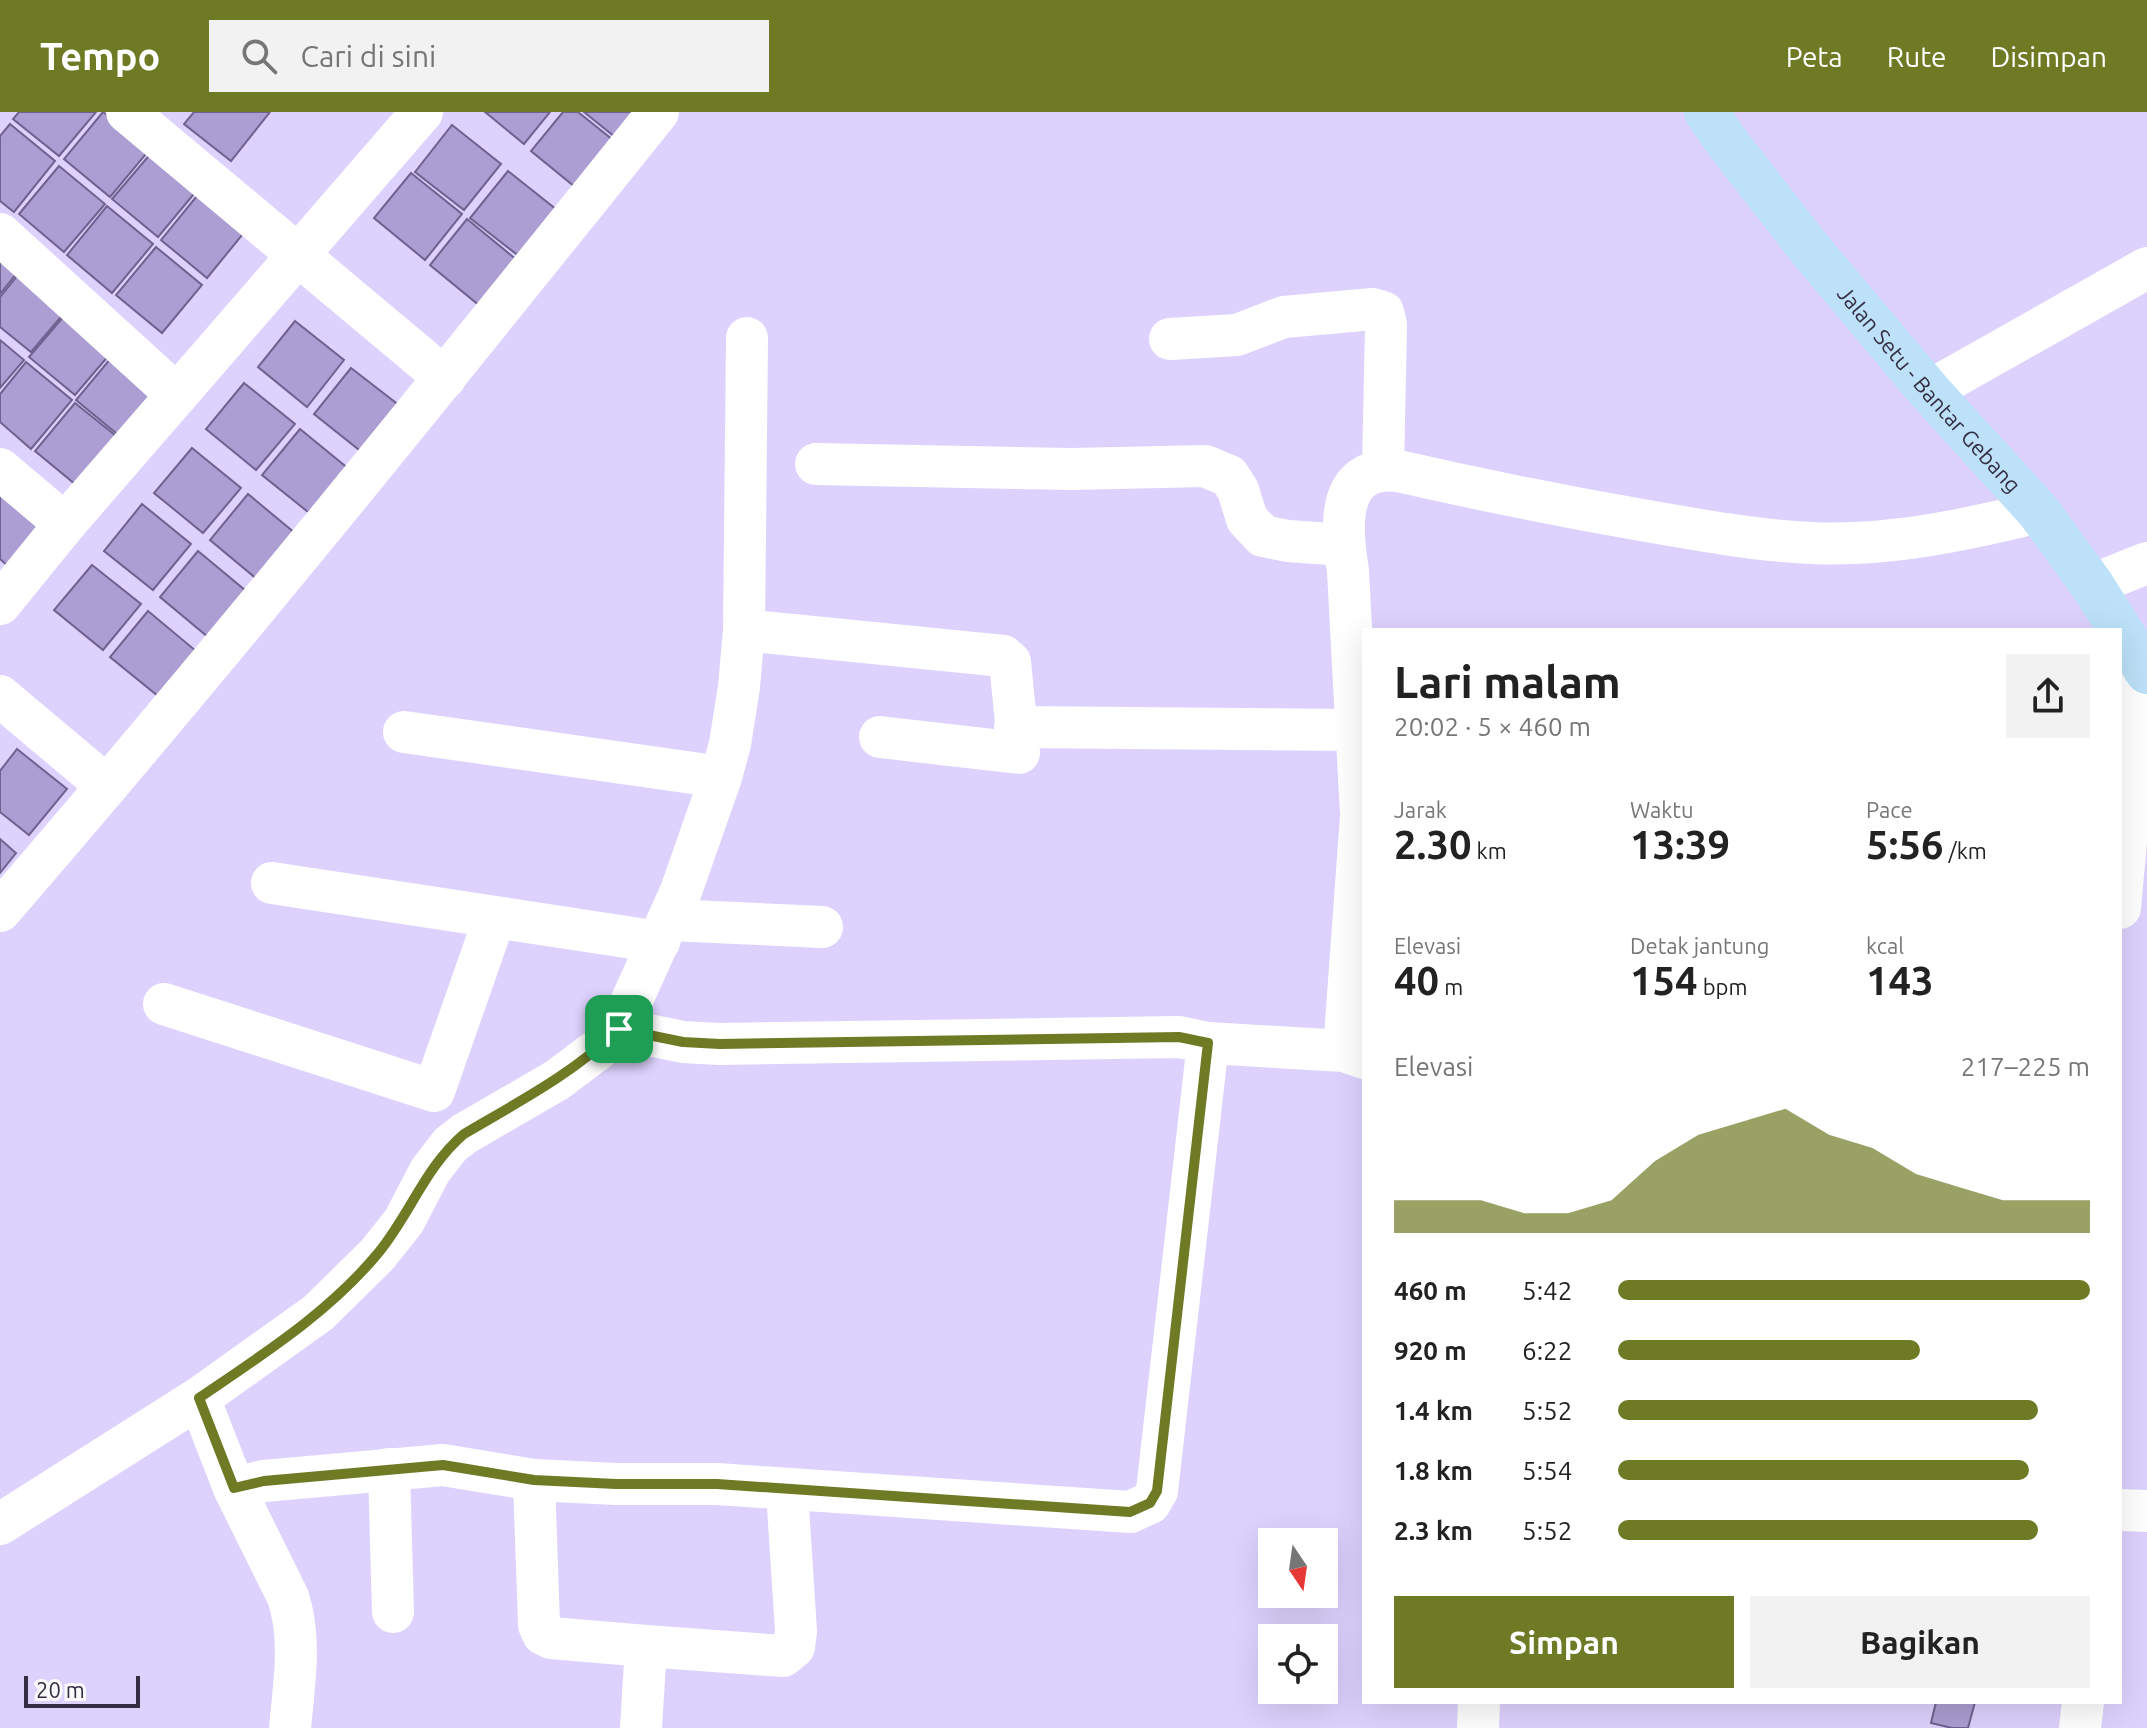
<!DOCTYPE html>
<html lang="id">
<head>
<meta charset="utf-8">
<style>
	body { margin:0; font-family:Ubuntu,sans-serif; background:#f2f2f2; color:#222; height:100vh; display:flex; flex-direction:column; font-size:30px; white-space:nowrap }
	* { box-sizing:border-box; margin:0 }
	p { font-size:26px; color:#767676 }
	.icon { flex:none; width:44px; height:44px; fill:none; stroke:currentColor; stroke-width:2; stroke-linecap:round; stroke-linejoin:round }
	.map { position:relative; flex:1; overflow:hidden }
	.side { position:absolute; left:1362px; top:516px; width:760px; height:1076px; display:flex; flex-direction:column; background:#fff; border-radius:0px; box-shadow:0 8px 32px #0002 }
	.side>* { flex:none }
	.needle { width:52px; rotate:167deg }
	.controls { position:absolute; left:1258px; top:1416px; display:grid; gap:16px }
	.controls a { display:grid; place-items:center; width:80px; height:80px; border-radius:0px; background:#fff; box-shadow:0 8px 32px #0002; font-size:40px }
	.scale { position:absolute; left:24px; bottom:20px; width:116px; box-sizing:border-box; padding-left:8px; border:4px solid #342e43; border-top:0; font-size:22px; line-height:28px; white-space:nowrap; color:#342e43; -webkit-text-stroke:6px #fafafa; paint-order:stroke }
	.pin { position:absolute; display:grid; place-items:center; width:68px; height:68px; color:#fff; margin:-34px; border-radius:16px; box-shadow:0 4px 12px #0006 }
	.round { display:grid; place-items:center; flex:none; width:84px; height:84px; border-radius:0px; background:#f2f2f2 }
	.head { display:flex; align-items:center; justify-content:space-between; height:136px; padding:0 32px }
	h1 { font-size:44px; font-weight:700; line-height:60px }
	.stats { display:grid; grid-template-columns:repeat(3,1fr); gap:12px; height:136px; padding:8px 32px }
	.stats div { display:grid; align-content:center }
	.stats b { font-size:40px; font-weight:700 }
	.stats small { font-size:22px; font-weight:400 }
	.stats p { font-size:22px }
	.chart { height:224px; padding:16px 32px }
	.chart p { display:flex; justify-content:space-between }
	.chart svg { width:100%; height:144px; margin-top:8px; fill:#6f7a25; opacity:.7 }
	.button { display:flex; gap:16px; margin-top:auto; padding:16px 32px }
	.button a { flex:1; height:92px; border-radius:0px; background:#6f7a25; color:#fff; font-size:32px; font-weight:700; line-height:92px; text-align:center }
	.button a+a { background:#f2f2f2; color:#222 }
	ul { padding:0 32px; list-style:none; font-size:26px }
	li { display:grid; grid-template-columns:128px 96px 1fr; align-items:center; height:60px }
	li i { height:20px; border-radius:10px; background:#6f7a25 }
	header { display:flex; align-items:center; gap:48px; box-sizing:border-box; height:112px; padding:0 40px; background:#6f7a25; color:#fff }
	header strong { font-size:38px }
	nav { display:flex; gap:44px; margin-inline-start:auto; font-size:28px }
	.search { width:560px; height:72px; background:#f2f2f2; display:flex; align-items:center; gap:20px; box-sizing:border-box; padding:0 28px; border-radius:0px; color:#767676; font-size:30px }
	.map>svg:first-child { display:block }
	.building { fill:#ac9ed2; stroke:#6f6291; stroke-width:2 }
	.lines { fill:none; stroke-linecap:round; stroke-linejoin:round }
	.minor { stroke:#fff; stroke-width:42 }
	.major { stroke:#bce1f8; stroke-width:44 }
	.route-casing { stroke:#fff; stroke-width:16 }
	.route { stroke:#6f7a25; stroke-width:10 }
	.labels { text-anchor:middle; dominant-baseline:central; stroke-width:6; stroke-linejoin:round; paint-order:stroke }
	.street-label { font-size:22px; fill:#342e43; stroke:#fafafa }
</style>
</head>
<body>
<header>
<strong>Tempo</strong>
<div class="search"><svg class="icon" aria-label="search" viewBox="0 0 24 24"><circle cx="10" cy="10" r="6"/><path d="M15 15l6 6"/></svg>Cari di sini</div>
<nav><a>Peta</a><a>Rute</a><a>Disimpan</a></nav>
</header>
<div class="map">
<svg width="2147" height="1616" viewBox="0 0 2147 1616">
	<rect width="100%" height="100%" fill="#ddd2fd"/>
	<g class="building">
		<path d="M 19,0 L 96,0 L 59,44 L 13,7 Z"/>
		<path d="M 103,0 L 151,36 L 110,85 L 64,47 Z"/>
		<path d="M 194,0 L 270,0 L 231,49 L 184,12 Z"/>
		<path d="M 485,0 L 550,0 L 524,32 Z"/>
		<path d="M 563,0 L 578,0 L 618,32 L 580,79 L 531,39 Z"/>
		<path d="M 584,0 L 645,0 L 620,29 Z"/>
		<path d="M 10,12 L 55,49 L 14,100 L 0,89 L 0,24 Z"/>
		<path d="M 452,13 L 501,52 L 464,98 L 415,60 Z"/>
		<path d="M 153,39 L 198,77 L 158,125 L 112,87 Z"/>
		<path d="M 59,54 L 105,92 L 64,140 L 19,102 Z"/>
		<path d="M 508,59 L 557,98 L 520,145 L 470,106 Z"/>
		<path d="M 411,61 L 462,102 L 425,148 L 374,106 Z"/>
		<path d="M 201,79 L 247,117 L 207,166 L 161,128 Z"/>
		<path d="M 107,94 L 153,132 L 112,181 L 67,143 Z"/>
		<path d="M 467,107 L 518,149 L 480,194 L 430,153 Z"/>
		<path d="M 0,132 L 24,152 L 0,182 Z"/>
		<path d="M 156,135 L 202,173 L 162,221 L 116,183 Z"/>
		<path d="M 25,154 L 72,192 L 31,240 L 0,215 L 0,185 Z"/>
		<path d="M 70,197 L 116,235 L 75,283 L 29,245 Z"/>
		<path d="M 295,209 L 344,248 L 307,295 L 258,255 Z"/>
		<path d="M 0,228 L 24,248 L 0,276 Z"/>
		<path d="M 116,240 L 162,277 L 122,326 L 76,288 Z"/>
		<path d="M 26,250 L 72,288 L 31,337 L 0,310 L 0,282 Z"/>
		<path d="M 351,256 L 400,294 L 363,341 L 314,302 Z"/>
		<path d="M 244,271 L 295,312 L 256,358 L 206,317 Z"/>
		<path d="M 75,291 L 121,328 L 81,377 L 35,339 Z"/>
		<path d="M 300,317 L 350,358 L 313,404 L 262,363 Z"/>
		<path d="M 192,336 L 241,376 L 203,421 L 154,381 Z"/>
		<path d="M 0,373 L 50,407 L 9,455 L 0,447 Z"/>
		<path d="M 248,382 L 296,422 L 258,468 L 210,428 Z"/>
		<path d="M 142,392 L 191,432 L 153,478 L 104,439 Z"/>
		<path d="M 198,439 L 246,479 L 208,525 L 160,485 Z"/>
		<path d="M 92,453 L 141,492 L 103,538 L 54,498 Z"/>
		<path d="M 148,499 L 196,539 L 158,584 L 110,545 Z"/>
		<path d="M 17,637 L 67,677 L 29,723 L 0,700 L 0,659 Z"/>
		<path d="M 0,727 L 16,741 L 0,761 Z"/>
		<path d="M 1936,1590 L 1975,1590 L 1968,1616 L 1952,1616 L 1931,1611 Z"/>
	</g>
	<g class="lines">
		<g class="minor">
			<path d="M 127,0 L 445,266"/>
			<path d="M 0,122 L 177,283"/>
			<path d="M 747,226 L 744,518 L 1003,544 L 1010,550 L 1019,641 L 880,625"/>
			<path d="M 1170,227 L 1237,223 L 1284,205 L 1373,197 L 1383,200 L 1386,213 L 1383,358"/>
			<path d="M 1929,279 L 2147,156"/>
			<path d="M 816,352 L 1072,357 L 1205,354 L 1229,364 L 1238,378 L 1247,407 L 1263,424 L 1288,429 L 1344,433"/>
			<path d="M 0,357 L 65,412"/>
			<path d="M 2092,473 L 2147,451"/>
			<path d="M 0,492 L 65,412 L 422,0"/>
			<path d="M 0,584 L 107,674"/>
			<path d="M 1015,615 L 1357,618"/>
			<path d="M 404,620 L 721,665"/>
			<path d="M 272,771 L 659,830"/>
			<path d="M 2120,796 L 2142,551"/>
			<path d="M 0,799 C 226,538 442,269 658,0"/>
			<path d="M 669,808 L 822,815"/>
			<path d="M 164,892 L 434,979 L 495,805"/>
			<path d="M 619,917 L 683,930 L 720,932 L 1179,925 L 1208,931 L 1344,939 L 1364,946"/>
			<path d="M 1344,939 L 1361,703 L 1348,459 C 1341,416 1335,353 1398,359 C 1477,377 1556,393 1636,407 C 1693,417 1752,428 1811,431 C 1886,435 1966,418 2039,400"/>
			<path d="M 199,1286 L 234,1376 L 288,1485 C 302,1527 294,1572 290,1616"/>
			<path d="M 389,1357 L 393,1500"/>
			<path d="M 534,1368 L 539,1513 L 543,1522 L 551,1526 L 646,1534"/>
			<path d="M 234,1376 L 264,1369 L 443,1353 L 534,1368 L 616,1372 L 717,1372 L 1130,1400 L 1150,1391 L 1157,1379 L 1208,931"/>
			<path d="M 2120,1398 L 2147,1399"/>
			<path d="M 0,1412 L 199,1286 L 318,1201 L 377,1143 L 404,1109 L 430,1059 L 450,1033 L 464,1022 L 557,968 L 601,935 L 619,917 L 681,779 L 721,665 L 730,632 L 739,575 L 744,518"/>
			<path d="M 641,1616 L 646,1534 L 783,1544 L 794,1535 L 796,1519 L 787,1379"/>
			<path d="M 1478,1616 L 1479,1590"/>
			<path d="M 2080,1616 L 2083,1590"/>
		</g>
		<path class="major" id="s1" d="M 1706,0 L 1726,29 L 1809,136 L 1929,279 L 2039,400 L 2092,473 L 2147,560"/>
	</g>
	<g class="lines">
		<defs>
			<path id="route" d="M 619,917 L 683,930 L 720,932 L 1179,925 L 1208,931 L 1157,1379 L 1150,1391 L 1130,1400 L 717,1372 L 616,1372 L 534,1368 L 443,1353 L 264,1369 L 234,1376 L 199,1286 C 262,1243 330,1200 379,1140 C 410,1102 426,1054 464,1022 C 518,990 573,962 619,917 Z"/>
		</defs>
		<use href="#route" class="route-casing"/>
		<use href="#route" class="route"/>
	</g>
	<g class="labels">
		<g class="street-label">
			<text stroke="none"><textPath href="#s1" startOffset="356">Jalan Setu - Bantar Gebang</textPath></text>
		</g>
	</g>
</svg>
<div class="controls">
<a><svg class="needle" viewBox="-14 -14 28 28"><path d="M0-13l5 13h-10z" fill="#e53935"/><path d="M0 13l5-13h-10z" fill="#767676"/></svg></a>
<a><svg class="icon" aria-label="locate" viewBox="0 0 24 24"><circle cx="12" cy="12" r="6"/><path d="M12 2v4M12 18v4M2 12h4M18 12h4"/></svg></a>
</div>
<div class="scale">20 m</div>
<div class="pin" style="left:619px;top:917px;background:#1e9e55"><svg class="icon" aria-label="arrive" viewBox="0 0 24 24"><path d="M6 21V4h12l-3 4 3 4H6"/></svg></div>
<section class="side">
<div class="head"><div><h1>Lari malam</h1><p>20:02 · 5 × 460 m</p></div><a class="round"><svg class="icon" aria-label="share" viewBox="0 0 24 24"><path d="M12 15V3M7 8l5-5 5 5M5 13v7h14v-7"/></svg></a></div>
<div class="stats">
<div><p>Jarak</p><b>2.30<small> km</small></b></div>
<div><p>Waktu</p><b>13:39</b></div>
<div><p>Pace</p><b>5:56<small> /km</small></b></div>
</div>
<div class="stats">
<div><p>Elevasi</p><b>40<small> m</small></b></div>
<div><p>Detak jantung</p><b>154<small> bpm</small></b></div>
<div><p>kcal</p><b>143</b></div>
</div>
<div class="chart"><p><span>Elevasi</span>217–225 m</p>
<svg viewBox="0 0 160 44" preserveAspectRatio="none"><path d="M0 44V34L10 34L20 34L30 38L40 38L50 34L60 22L70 14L80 10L90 6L100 14L110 18L120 26L130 30L140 34L150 34L160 34V44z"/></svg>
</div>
<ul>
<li><b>460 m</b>5:42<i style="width:100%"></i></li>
<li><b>920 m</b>6:22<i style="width:64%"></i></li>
<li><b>1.4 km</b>5:52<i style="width:89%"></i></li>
<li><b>1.8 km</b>5:54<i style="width:87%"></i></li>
<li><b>2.3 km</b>5:52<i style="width:89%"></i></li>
</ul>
<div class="button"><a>Simpan</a><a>Bagikan</a></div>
</section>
</div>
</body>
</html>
